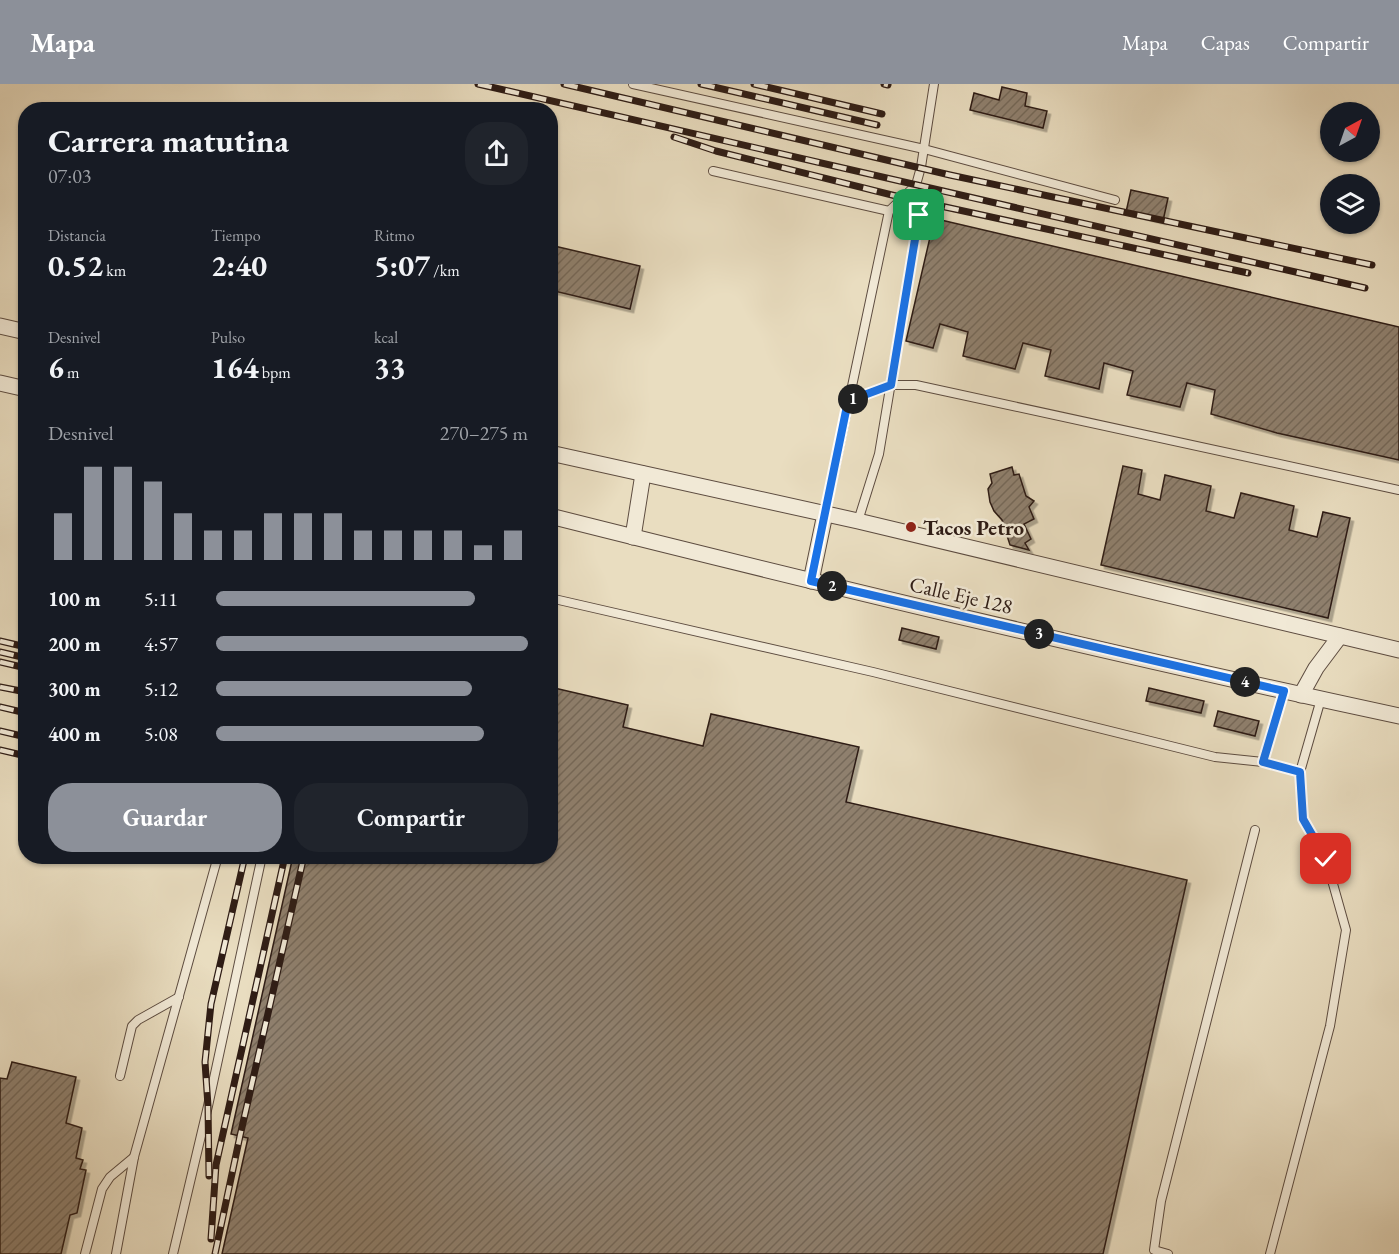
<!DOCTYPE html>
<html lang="es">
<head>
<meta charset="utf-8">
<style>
	body { margin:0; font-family:"EB Garamond",serif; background:#20242c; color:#f1f3f6; height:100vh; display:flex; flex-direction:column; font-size:22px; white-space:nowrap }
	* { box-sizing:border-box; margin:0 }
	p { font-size:20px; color:#9ea1a6 }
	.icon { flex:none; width:33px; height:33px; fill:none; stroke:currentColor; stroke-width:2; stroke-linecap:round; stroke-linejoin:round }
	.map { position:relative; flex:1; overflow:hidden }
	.sheet { position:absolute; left:18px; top:18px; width:540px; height:762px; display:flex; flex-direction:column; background:#171b24; border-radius:24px; box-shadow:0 2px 4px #0004 }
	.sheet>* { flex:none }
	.needle { width:39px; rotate:40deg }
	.fabs { position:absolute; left:1320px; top:18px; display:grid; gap:12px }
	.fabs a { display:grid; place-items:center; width:60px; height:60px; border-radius:50%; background:#171b24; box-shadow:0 2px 4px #0004; font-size:30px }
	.pin { position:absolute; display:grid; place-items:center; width:51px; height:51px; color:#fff; margin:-26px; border-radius:12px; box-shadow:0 3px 9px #0006 }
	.km { position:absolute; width:30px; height:30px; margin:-15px; border-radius:50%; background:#222; color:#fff; font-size:16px; line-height:30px; text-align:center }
	.round { display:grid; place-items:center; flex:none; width:63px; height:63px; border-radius:24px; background:#20242c }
	.overview { display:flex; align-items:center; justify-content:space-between; height:102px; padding:0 30px }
	h1 { font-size:33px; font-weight:700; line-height:45px }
	.stats { display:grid; grid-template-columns:repeat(3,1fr); gap:9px; height:102px; padding:6px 30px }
	.stats div { display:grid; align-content:center }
	.stats b { font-size:30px; font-weight:700 }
	.stats small { font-size:16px; font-weight:400 }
	.stats p { font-size:16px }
	.chart { height:168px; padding:12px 30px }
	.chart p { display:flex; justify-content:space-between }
	.chart svg { width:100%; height:108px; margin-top:6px; stroke:#8c9099; stroke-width:6 }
	.action { display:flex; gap:12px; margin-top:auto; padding:12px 30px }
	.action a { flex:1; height:69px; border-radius:24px; background:#8c9099; color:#fff; font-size:24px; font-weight:700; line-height:69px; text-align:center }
	.action a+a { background:#20242c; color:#f1f3f6 }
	ul { padding:0 30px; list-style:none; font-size:20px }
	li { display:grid; grid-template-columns:96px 72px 1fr; align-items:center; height:45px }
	li i { height:15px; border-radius:8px; background:#8c9099 }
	header { display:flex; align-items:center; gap:36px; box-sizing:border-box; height:84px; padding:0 30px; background:#8c9099; color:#fff }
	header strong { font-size:28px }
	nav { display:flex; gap:33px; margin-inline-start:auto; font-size:21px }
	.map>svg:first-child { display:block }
	.building { fill:url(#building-hatch); stroke:#2e1c15; stroke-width:1.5; filter:url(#shadow) }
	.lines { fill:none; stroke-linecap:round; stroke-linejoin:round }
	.lane-casing { stroke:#5d4c40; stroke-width:10 }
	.street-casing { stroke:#5d4c40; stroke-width:17 }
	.lane { stroke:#f1e9d6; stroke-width:8 }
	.street { stroke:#f1e9d6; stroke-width:15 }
	.rail-casing { stroke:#2e1c15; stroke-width:7 }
	.rail { stroke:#f1e9d6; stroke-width:4.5; stroke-dasharray:14; stroke-linecap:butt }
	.route-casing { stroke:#fff; stroke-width:12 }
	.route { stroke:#1a73e8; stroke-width:8 }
	.poi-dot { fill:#8f2418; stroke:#f1e9d6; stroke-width:2 }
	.labels { text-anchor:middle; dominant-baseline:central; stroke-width:5; stroke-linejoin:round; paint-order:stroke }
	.poi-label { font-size:21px; font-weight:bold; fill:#2e1c15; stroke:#f1e9d6; text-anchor:start }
	.street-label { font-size:21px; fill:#2e1c15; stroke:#f1e9d6 }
</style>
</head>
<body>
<header>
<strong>Mapa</strong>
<nav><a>Mapa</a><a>Capas</a><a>Compartir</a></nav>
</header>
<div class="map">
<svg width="1399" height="1170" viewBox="0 0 1399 1170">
	<defs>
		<pattern id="building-hatch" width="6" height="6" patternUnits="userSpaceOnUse" patternTransform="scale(1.5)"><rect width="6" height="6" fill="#8f806e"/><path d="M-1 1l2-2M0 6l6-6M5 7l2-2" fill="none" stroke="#756859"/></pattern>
		<filter id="shadow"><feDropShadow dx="3.5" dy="3.5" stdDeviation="0" flood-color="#0004"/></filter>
	</defs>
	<rect width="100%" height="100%" fill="#e9ddc0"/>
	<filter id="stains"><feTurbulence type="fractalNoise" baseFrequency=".00333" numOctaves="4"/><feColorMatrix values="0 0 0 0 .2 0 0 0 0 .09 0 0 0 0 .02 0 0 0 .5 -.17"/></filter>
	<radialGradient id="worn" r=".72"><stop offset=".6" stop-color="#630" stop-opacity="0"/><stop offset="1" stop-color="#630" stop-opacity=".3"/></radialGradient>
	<g class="building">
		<path d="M 1002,3 L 1027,9 L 1025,22 L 1047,27 L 1043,44 L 970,26 L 974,9 L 999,16 Z"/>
		<path d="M 1131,106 L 1168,114 L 1163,137 L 1126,128 Z"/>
		<path d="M 941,136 L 1399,243 L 1399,376 L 1277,349 L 1211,330 L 1215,306 L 1187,299 L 1180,323 L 1127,311 L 1133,287 L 1104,279 L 1099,305 L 1045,292 L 1051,266 L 1023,259 L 1015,285 L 963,272 L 968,248 L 940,240 L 933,264 L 906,257 L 931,149 Z"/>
		<path d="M 550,161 L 640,182 L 630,225 L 550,206 Z"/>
		<path d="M 1123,382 L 1142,386 L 1138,410 L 1160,416 L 1165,391 L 1211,402 L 1206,427 L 1234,434 L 1241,409 L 1294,422 L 1289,446 L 1317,453 L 1323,428 L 1350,434 L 1328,534 L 1101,481 Z"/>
		<path d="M 1012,383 L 1014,391 L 1019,390 L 1026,412 L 1034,417 L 1029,423 L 1034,435 L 1024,440 L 1031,455 L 1025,459 L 1029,466 L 1010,461 L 1002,436 L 994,427 L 990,418 L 988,405 L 992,399 L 990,390 Z"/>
		<path d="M 902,544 L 939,553 L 936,565 L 899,556 Z"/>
		<path d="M 550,603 L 628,621 L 623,643 L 703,662 L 711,630 L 859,663 L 846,718 L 1187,796 L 1103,1170 L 222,1170 L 248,1054 L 231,1050 L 293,772 L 550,772 Z"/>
		<path d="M 1149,604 L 1204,617 L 1201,629 L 1146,617 Z"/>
		<path d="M 1218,627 L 1259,637 L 1255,652 L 1214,642 Z"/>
		<path d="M 12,978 L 76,993 L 66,1039 L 82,1044 L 76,1074 L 83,1076 L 80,1085 L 86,1086 L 77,1129 L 70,1131 L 61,1170 L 0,1170 L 0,994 L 7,995 Z"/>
	</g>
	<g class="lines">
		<defs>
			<g id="lane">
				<path d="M 633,0 L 924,65 L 1115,116"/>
				<path d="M 713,87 L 889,127"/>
				<path d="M 848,317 L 891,301 L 916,301 L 1399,406"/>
				<path d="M 825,430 L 889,127 L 916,101 L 921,83 L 934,0"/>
				<path d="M 858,437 L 879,370 L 919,131 L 904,114"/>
				<path d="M 550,514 L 873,588 L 1215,673 L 1263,678 L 1300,688 L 1303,735 L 1326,775 L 1346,846 L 1330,942 L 1270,1170"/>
				<path d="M 1263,678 L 1284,607"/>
				<path d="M 1300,688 L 1321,615"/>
				<path d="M 120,992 L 132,942 L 138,936 L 179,913"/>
				<path d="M 85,1170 L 102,1105 L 110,1093 L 134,1073"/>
				<path d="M 116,1170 L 134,1073 L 218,772"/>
				<path d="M 173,1170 L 208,1022 L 262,772"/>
				<path d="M 1168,1170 L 1154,1166 L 1161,1117 L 1255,746"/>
			</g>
			<g id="street">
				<path d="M 0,242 L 26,248"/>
				<path d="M 0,299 L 26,305"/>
				<path d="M 550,369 L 858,437 L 1399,566"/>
				<path d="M 550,432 C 832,503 1115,571 1399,632"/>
				<path d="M 633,453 L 643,390"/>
				<path d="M 811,497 L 825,430"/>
				<path d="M 1301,611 L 1316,584 L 1340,552"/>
			</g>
		</defs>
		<use href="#lane" class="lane-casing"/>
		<use href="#street" class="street-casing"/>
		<use href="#lane" class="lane"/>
		<use href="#street" class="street"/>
		<defs>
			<g id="rail">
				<path d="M 478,0 L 1365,204"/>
				<path d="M 564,0 L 950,91 L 1372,181"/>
				<path d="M 701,0 L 877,41"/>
				<path d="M 754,0 L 882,30"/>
				<path d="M 884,0 L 888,1"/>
				<path d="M 674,53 L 716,67 L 904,114 L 1248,189"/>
				<path d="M 0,557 L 26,563"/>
				<path d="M 0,568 L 26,574"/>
				<path d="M 0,578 L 26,584"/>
				<path d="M 0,603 L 26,608"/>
				<path d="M 0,623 L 26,629"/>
				<path d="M 0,647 L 26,653"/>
				<path d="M 0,666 L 26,672"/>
				<path d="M 209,1092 L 208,1022 L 205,978 L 211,920 L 245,772"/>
				<path d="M 211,1155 L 216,1081 L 285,772"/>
				<path d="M 215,1170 L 240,1052 L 304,772"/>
			</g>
		</defs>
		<use href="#rail" class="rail-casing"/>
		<use href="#rail" class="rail"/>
	</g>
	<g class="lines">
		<defs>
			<path id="route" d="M 919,131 L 891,301 L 848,317 L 811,497 L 1284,607 L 1263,678 L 1300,688 L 1303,735 L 1326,775"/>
		</defs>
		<use href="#route" class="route-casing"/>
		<use href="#route" class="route"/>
	</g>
	<circle class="poi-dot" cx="911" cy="443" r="6"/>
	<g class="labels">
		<g class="poi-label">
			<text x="923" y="443">Tacos Petro</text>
		</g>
		<g class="street-label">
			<text transform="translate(961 511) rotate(13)">Calle Eje 128</text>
		</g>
	</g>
	<rect width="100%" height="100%" filter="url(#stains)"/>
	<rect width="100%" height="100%" fill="url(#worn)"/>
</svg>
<div class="fabs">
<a><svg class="needle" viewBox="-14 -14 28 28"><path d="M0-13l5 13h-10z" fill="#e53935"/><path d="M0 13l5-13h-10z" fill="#9ea1a6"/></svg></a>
<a><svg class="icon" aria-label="layers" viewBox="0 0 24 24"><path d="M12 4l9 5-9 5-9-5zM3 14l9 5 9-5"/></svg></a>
</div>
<div class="pin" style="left:919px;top:131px;background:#1e9e55"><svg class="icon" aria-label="arrive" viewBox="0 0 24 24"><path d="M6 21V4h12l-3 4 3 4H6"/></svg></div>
<div class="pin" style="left:1326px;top:775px;background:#d93025"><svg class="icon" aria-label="check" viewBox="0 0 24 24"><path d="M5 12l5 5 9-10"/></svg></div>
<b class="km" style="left:853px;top:315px">1</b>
<b class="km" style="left:832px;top:502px">2</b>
<b class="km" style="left:1039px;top:550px">3</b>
<b class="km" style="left:1245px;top:598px">4</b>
<section class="sheet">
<div class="overview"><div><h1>Carrera matutina</h1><p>07:03</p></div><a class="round"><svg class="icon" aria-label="share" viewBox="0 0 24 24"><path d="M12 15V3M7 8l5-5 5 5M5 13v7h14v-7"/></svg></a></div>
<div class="stats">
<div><p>Distancia</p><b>0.52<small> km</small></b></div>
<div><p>Tiempo</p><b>2:40</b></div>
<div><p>Ritmo</p><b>5:07<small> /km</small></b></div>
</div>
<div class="stats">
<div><p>Desnivel</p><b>6<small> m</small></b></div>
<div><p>Pulso</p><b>164<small> bpm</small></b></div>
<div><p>kcal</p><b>33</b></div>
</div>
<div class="chart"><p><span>Desnivel</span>270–275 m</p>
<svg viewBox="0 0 160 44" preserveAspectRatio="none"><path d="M5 44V25M15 44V6M25 44V6M35 44V12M45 44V25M55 44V32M65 44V32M75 44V25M85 44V25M95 44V25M105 44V32M115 44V32M125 44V32M135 44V32M145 44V38M155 44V32"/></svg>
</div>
<ul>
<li><b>100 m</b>5:11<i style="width:83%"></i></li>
<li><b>200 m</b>4:57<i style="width:100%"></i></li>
<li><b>300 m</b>5:12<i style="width:82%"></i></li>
<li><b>400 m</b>5:08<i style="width:86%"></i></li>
</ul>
<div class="action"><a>Guardar</a><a>Compartir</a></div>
</section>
</div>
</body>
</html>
